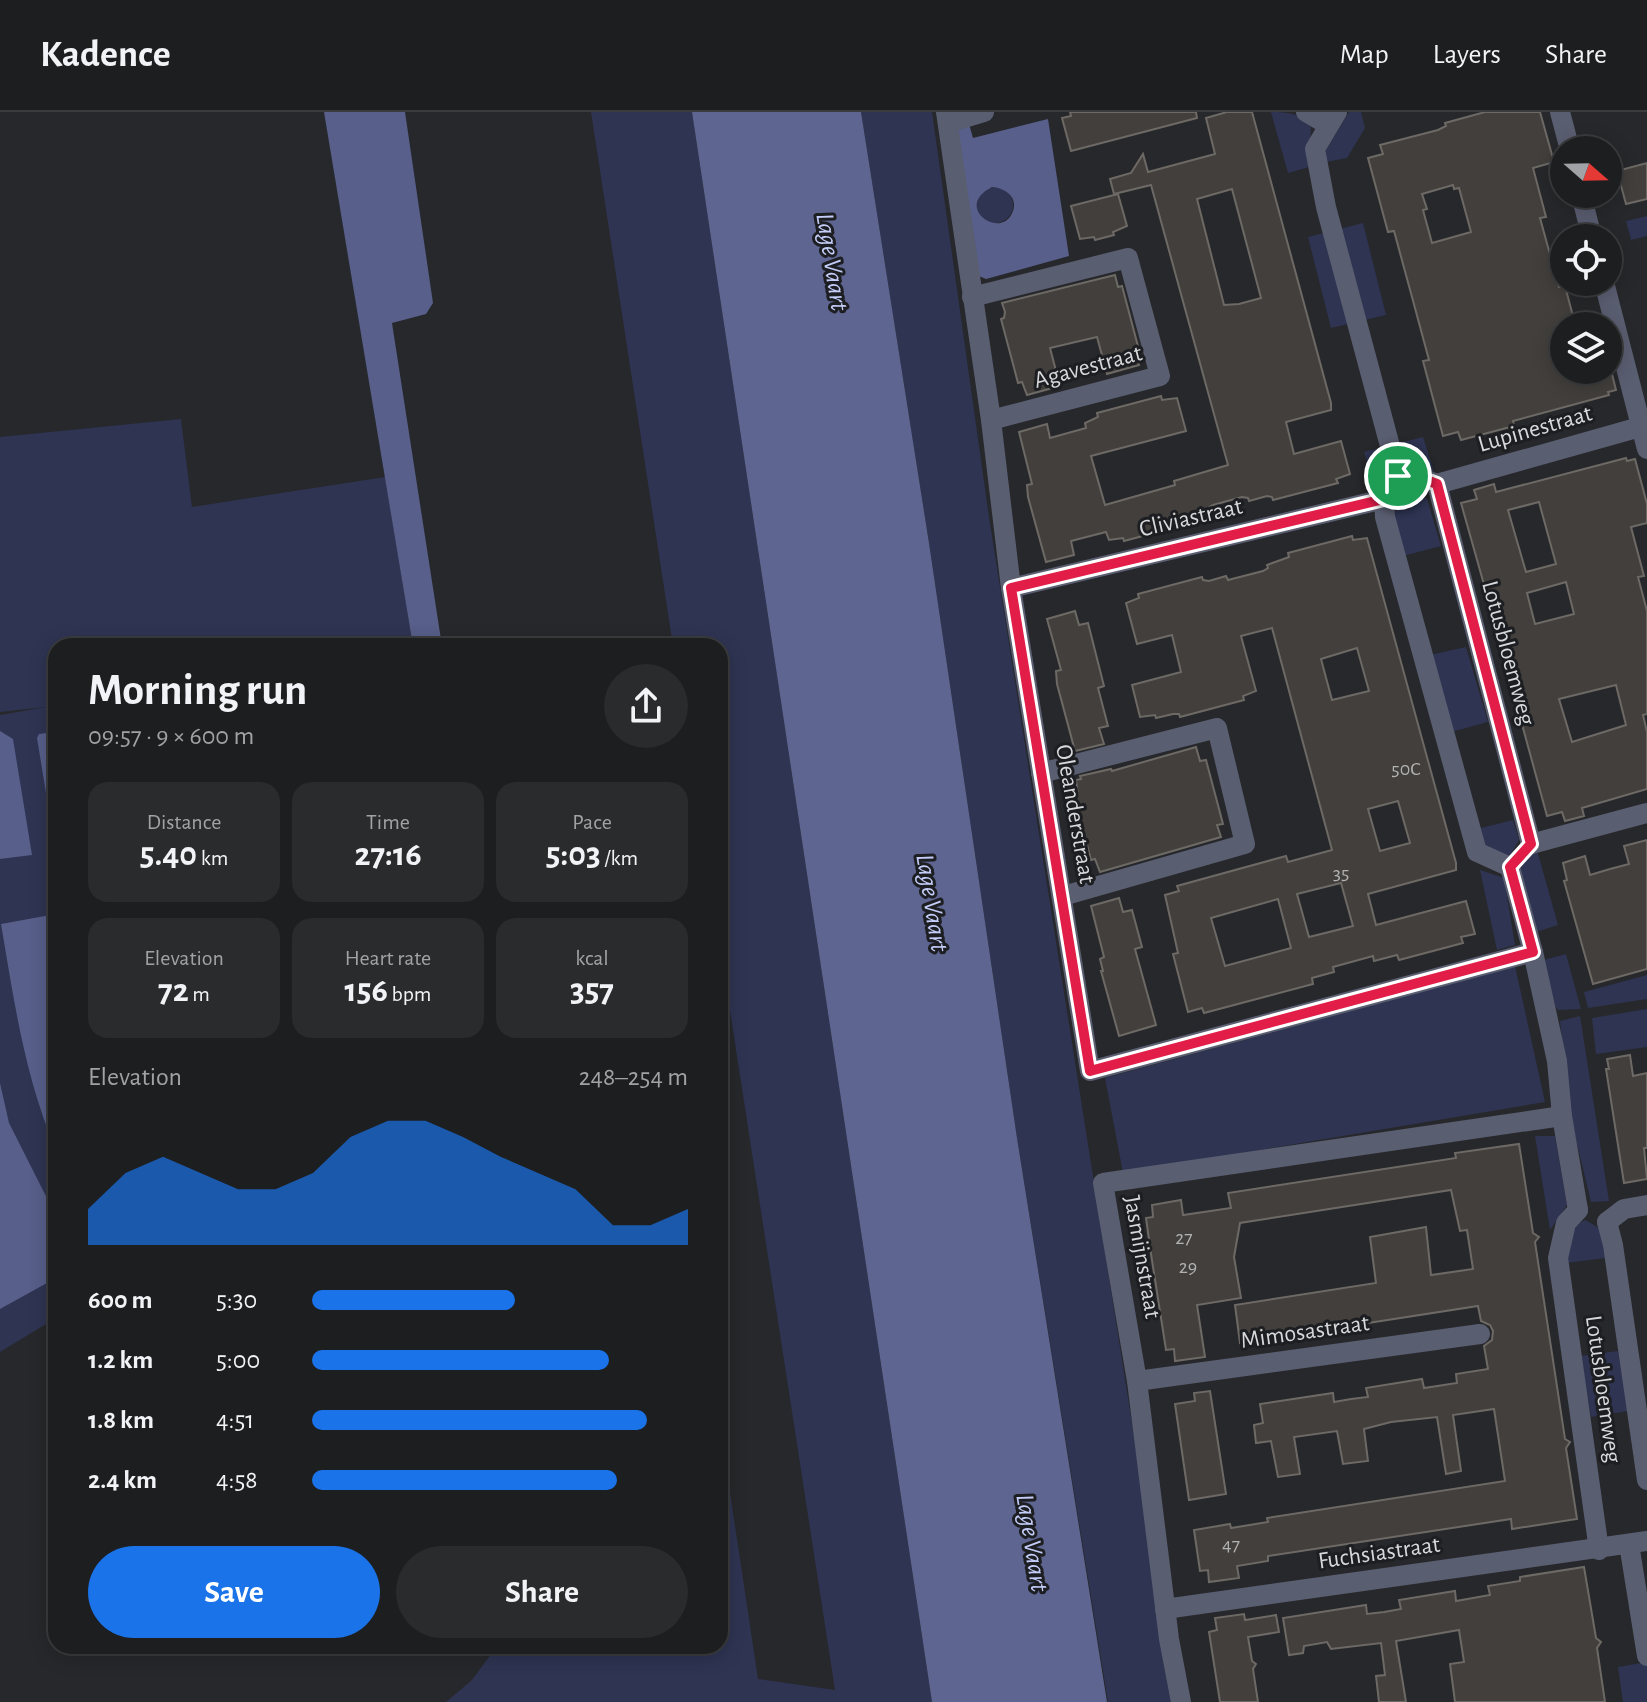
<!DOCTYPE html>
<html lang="en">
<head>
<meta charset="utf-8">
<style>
	body { margin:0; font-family:"Alegreya Sans",sans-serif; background:#2a2b2d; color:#f1f3f6; height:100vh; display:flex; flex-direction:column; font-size:30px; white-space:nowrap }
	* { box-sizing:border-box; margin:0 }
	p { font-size:26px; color:#a0a2a5 }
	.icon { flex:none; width:44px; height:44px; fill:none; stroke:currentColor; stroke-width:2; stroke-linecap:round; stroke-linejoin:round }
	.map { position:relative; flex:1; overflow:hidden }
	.drawer { position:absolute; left:48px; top:526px; width:680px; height:1016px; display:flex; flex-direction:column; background:#1d1e20; border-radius:24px; box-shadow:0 4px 20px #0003,0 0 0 2px #3b3c3e }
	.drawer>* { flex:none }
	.needle { width:52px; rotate:110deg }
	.fabs { position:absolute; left:1550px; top:24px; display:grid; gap:16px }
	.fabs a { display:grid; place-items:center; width:72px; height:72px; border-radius:50%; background:#1d1e20; box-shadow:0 4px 20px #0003,0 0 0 2px #3b3c3e; font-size:40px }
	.pin { position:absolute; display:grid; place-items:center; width:68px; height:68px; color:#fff; margin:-34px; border:4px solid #fff; border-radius:50%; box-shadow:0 2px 8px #0007 }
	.round { display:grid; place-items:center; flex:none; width:84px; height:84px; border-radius:42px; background:#2a2b2d }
	.overview { display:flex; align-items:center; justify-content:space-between; height:136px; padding:0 40px }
	h1 { font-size:44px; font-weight:600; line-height:60px }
	.stats { display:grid; grid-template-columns:repeat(3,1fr); gap:12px; height:136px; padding:8px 40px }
	.stats div { display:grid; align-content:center; border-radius:20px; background:#2a2b2d; text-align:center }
	.stats b { font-size:34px; font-weight:600 }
	.stats small { font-size:22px; font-weight:400 }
	.stats p { font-size:22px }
	.chart { height:224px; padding:16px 40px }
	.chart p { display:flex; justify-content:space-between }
	.chart svg { width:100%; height:144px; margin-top:8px; fill:#1a73e8; opacity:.7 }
	.button { display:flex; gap:16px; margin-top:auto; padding:16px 40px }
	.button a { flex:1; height:92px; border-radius:48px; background:#1a73e8; color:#fff; font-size:32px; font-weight:600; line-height:92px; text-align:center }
	.button a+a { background:#2a2b2d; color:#f1f3f6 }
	ul { padding:0 40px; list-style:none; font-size:26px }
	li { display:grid; grid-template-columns:128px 96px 1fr; align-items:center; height:60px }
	li i { height:20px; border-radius:10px; background:#1a73e8 }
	header { display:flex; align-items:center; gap:48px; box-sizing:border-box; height:112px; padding:0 40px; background:#1d1e20; border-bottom:2px solid #3b3c3e }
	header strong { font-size:38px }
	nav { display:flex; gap:44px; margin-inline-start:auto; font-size:28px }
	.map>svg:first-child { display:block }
	.green { fill:#2e3452 }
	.forest { fill:#575f8a; fill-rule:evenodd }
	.water { fill:#5d6590 }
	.building { fill:#423f3c; stroke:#6d6965; stroke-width:2; fill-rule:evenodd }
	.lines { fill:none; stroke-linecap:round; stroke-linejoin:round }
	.minor { stroke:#5a5e71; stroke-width:20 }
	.route-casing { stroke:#fff; stroke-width:16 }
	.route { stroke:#e11d48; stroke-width:10 }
	.labels { text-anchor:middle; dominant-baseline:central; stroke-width:6; stroke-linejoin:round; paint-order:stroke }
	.number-label { font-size:20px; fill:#b2b2b3 }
	.street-label { font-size:24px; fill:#d8d9db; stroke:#1d1e22 }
	.water-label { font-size:26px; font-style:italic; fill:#c4cdf8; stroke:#1d1e22 }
</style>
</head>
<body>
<header>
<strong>Kadence</strong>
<nav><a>Map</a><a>Layers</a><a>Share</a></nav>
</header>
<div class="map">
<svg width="1647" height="1590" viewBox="0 0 1647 1590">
	<rect width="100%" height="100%" fill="#27282b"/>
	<g class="green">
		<path d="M 591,0 L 692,0 L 932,1590 L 446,1590 L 472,1568 L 497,1534 L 720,1534 L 720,1334 L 725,1347 L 758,1567 L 835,1578 L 720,834 L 720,534 L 673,534 Z"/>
		<path d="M 861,0 L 932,0 L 989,405 L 1176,1590 L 1108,1590 L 1017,1026 L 929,431 Z"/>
		<path d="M 1271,0 C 1288,0 1300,1 1311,15 L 1309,55 L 1288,61 Z"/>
		<path d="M 1349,0 L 1361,0 L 1365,16 L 1347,46 L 1326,50 L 1326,38 Z"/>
		<circle cx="995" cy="93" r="18"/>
		<path d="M 1647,104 L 1647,124 L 1631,128 L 1626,109 Z"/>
		<path d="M 1363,111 L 1386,203 L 1331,216 L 1308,125 Z"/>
		<path d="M 181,307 L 192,395 L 385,365 L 413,534 L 56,534 L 56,1206 L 0,1240 L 0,603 L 46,595 L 0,600 L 0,325 Z"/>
		<path d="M 1423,325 L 1435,363 L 1391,360 L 1376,378 L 1364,340 Z"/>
		<path d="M 1410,374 L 1427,387 L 1441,434 L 1403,444 L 1394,401 Z"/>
		<path d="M 1466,535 L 1488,610 L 1451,620 L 1430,543 Z"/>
		<path d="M 1513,708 L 1519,728 L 1509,746 L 1483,736 L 1477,717 Z"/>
		<path d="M 1537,738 L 1558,813 L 1536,820 L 1520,762 L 1522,752 Z"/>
		<path d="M 1480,758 L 1504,766 L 1515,833 L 1497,838 Z"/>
		<path d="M 1566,842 L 1581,897 L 1558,898 L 1555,894 L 1544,848 Z"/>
		<path d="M 1515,854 L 1545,990 L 1123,1061 L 1105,966 Z"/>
		<path d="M 1647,863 L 1647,887 L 1588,896 L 1584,880 Z"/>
		<path d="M 1647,897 L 1647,935 L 1596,942 L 1592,906 Z"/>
		<path d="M 1580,904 L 1609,1089 L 1591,1090 L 1571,1007 L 1560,909 Z"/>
		<path d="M 1535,1024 L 1555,1024 L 1567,1093 L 1550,1118 Z"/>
		<path d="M 1585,1108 L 1601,1117 L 1606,1146 L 1565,1151 L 1573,1114 Z"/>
		<path d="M 1618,1239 L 1628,1299 L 1591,1305 L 1580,1244 Z"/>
		<path d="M 1647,1550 L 1647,1590 L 1623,1590 L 1618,1555 Z"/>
	</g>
	<g class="forest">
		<path d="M 324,0 L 405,0 L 433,191 L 426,202 L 392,211 L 442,534 L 413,534 Z"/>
		<path d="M 1048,7 L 1069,144 L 986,167 L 974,162 L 956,19 L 969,12 L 973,26 ZM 992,75 C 1004,76 1018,84 1013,99 C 1002,130 952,95 992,75 Z"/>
		<path d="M 0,619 L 13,627 L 32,743 L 0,747 Z"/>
		<path d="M 56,620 L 56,742 L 37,626 L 39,622 Z"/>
		<path d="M 56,802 L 56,1039 C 24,961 15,894 1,812 Z"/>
		<path d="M 0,971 L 9,1011 L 56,1104 L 56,1166 L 0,1197 Z"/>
	</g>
	<path class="water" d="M 692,0 L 861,0 L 929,431 L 1017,1026 L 1107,1590 L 932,1590 Z"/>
	<g class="building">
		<path d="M 1070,0 L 1196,0 L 1197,6 L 1071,39 L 1062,6 L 1071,4 Z"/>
		<path d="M 1227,0 L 1252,0 L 1331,291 L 1331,298 L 1286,310 L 1294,342 L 1341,329 L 1350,362 L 1336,367 L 1338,371 L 1273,388 L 1272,385 L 1267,384 L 1249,389 L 1248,386 L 1242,385 L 1213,393 L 1208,396 L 1209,400 L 1187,408 L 1188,412 L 1124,429 L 1123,426 L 1109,428 L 1106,420 L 1071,429 L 1074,443 L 1046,450 L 1028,385 L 1027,373 L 1032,372 L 1019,320 L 1047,312 L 1050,326 L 1086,316 L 1085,311 L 1098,305 L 1097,301 L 1161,284 L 1162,288 L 1177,286 L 1186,319 L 1091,344 L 1105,393 L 1175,373 L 1174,369 L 1228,353 L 1151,73 L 1114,82 L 1110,67 L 1131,61 L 1143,42 L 1148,60 L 1215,42 L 1206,6 ZM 1232,77 L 1261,186 L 1239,192 L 1224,193 L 1197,87 Z"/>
		<path d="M 1485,0 L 1540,0 L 1554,50 L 1533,56 L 1546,105 L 1540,106 L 1559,175 L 1565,174 L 1574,208 L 1564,211 L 1564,261 L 1576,258 L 1611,258 L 1616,278 L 1608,280 L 1609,283 L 1513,309 L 1514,314 L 1461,328 L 1458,320 L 1443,324 L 1423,249 L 1429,248 L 1412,185 L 1394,119 L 1388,120 L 1368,46 L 1383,42 L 1380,33 L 1438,18 L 1446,14 L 1445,11 ZM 1453,73 L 1454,77 L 1459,76 L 1471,120 L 1432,131 L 1423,98 L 1427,97 L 1422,82 Z"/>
		<path d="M 1647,51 L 1647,87 L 1626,92 L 1617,59 Z"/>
		<path d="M 1118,82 L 1127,114 L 1113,120 L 1114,123 L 1095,128 L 1094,125 L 1080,127 L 1071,94 Z"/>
		<path d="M 1115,163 L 1118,175 L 1122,174 L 1139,238 L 1135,239 L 1139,253 L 1107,262 L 1097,225 L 1050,236 L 1060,274 L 1027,283 L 1022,270 L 1018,271 L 1013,252 L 1001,207 L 1004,206 L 1005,200 L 1002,191 Z"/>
		<path d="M 1626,346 L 1627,349 L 1635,347 L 1647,392 L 1647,411 L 1631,415 L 1644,464 L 1638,465 L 1647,499 L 1647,602 L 1643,603 L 1647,620 L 1647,677 L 1582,696 L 1584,704 L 1565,709 L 1562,700 L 1547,704 L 1517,594 L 1523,592 L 1498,499 L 1492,501 L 1461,391 L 1477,387 L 1474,378 L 1494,372 L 1496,380 ZM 1539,390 L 1556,452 L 1526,460 L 1508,398 ZM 1566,470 L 1574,502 L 1535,512 L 1527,481 ZM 1616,573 L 1626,613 L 1572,630 L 1559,587 Z"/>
		<path d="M 1352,424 L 1353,428 L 1367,426 L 1456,751 L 1456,758 L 1368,782 L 1376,813 L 1466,789 L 1475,822 L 1461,825 L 1463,831 L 1399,848 L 1397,843 L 1374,849 L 1373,844 L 1333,855 L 1334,860 L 1312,866 L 1313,872 L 1268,884 L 1204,901 L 1202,896 L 1188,900 L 1173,842 L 1178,841 L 1165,783 L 1179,779 L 1177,774 L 1286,744 L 1288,750 L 1332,738 L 1272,516 L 1241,524 L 1256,579 L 1243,584 L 1244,588 L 1180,605 L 1179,602 L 1173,602 L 1156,606 L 1155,603 L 1140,605 L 1132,573 L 1181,560 L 1172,523 L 1137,532 L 1126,491 L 1139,486 L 1138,482 L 1202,465 L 1203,468 L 1209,469 L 1226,464 L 1228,468 L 1263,459 L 1268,456 L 1267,453 L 1289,445 L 1288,441 ZM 1357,536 L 1369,579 L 1332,588 L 1321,547 ZM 1398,689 L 1410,731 L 1380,739 L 1368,697 ZM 1341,771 L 1353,814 L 1309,825 L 1297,782 ZM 1278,787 L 1291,836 L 1225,854 L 1211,806 Z"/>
		<path d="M 1075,499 L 1079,513 L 1088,511 L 1104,574 L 1098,576 L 1108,614 L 1099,616 L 1104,632 L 1075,639 L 1057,572 L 1056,559 L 1061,558 L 1047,507 Z"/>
		<path d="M 1196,635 L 1200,649 L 1206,648 L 1223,712 L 1217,713 L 1221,725 L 1100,760 L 1095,747 L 1091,748 L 1074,684 L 1078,683 L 1076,668 L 1081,667 L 1080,664 L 1111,657 L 1112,659 Z"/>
		<path d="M 1647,728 L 1647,857 L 1593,872 L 1564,769 L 1567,768 L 1563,751 L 1585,744 L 1590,763 L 1610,757 L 1629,752 L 1624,734 Z"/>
		<path d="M 1119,786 L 1123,800 L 1132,798 L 1135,809 L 1142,835 L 1135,837 L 1156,913 L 1119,924 L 1101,859 L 1103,859 L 1100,847 L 1104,845 L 1091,794 Z"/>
		<path d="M 1630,943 L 1633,964 L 1647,961 L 1647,1036 L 1644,1036 L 1647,1067 L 1624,1071 L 1606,957 L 1609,957 L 1607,947 Z"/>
		<path d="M 1519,1032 L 1533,1121 L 1539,1125 L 1535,1130 L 1565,1327 L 1570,1330 L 1566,1336 L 1577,1407 L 1512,1417 L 1511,1407 L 1268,1444 L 1268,1449 L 1237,1454 L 1239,1466 L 1209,1470 L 1208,1458 L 1200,1459 L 1194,1418 L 1230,1412 L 1231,1416 L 1268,1410 L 1267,1406 L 1505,1369 L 1494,1297 L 1453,1303 L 1461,1359 L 1446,1362 L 1437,1305 L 1391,1310 L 1364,1317 L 1368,1349 L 1343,1352 L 1337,1319 L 1294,1325 L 1300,1362 L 1278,1365 L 1271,1329 L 1256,1331 L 1254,1313 L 1263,1311 L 1260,1292 L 1333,1281 L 1334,1290 L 1351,1287 L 1368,1285 L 1366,1276 L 1422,1267 L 1424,1276 L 1457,1271 L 1456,1262 L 1488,1257 L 1484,1234 L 1492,1228 L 1493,1219 L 1490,1213 L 1481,1209 L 1478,1194 L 1240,1231 L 1235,1193 L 1376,1171 L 1370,1125 L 1426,1115 L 1431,1163 L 1473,1157 L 1467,1118 L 1460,1119 L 1451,1078 L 1240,1111 L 1234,1145 L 1241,1186 L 1197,1193 L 1205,1245 L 1175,1249 L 1174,1237 L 1166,1238 L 1151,1142 L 1146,1106 L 1153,1105 L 1152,1093 L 1181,1088 L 1183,1103 L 1231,1096 L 1228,1081 L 1456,1046 L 1455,1041 Z"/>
		<path d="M 1210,1279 L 1226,1382 L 1189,1388 L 1175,1292 L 1195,1289 L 1194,1281 Z"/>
		<path d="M 1584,1455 L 1596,1526 L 1601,1530 L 1597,1536 L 1605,1590 L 1455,1590 L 1450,1552 L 1464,1550 L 1459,1518 L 1396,1529 L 1406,1590 L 1379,1590 L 1376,1564 L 1385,1563 L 1381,1531 L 1331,1537 L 1327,1530 L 1304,1534 L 1303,1541 L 1289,1543 L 1283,1506 L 1366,1493 L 1367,1502 L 1384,1500 L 1401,1497 L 1399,1488 L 1455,1479 L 1456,1489 L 1490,1483 L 1488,1474 L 1520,1469 L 1520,1465 Z"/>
		<path d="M 1244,1502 L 1245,1508 L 1276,1503 L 1279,1520 L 1248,1525 L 1252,1549 L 1256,1552 L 1253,1557 L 1258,1590 L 1220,1590 L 1209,1520 L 1217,1518 L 1215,1506 Z"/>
	</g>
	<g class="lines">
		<g class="minor">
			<path d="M 946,0 L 991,308 L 1011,476 L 1090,959 L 1533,840"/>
			<path d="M 1306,0 L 1328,13"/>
			<path d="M 1337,0 L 1315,37 L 1326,95 L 1398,364"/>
			<path d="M 1560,0 L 1570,38"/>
			<path d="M 948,11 L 984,0"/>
			<path d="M 1581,82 L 1592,126"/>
			<path d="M 1604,170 L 1647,337"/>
			<path d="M 972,185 L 1128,146 L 1160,264 L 991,308"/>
			<path d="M 1437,372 L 1418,365 L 1398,364 L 1384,387 L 1385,405 L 1477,740 L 1510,755"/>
			<path d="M 1437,372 L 1531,732"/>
			<path d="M 1437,372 L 1647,313"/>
			<path d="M 1011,476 L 1384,387"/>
			<path d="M 1041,661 L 1217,616 L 1245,732 L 1063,784"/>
			<path d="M 1531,732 L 1647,701"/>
			<path d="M 1510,755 L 1533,840 L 1557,949 L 1562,1004 L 1578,1098"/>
			<path d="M 1578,1098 L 1566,1111 L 1558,1146 L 1599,1438"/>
			<path d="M 1607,1110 L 1613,1133 L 1647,1368"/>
			<path d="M 1607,1110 L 1624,1097 L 1647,1093"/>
			<path d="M 1137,1269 L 1480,1222"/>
			<path d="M 1629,1432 L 1647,1544"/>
			<path d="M 1165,1497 L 1647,1429"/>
			<path d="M 1181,1590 L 1169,1527 L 1137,1269 L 1103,1071 L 1562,1004"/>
		</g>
	</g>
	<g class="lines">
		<defs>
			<path id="route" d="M 1398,364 L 1418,365 L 1437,372 L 1531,732 L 1510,755 L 1533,840 L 1090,959 L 1011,476 L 1384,387 Z"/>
		</defs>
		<use href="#route" class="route-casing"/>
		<use href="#route" class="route"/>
	</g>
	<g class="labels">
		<g class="number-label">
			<text x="1406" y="657">50C</text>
			<text x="1341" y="761">35</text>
			<text x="1184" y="1126">27</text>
			<text x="1188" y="1155">29</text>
			<text x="1231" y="1433">47</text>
		</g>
		<g class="street-label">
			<text transform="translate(1088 255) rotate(-15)">Agavestraat</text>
			<text transform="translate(1535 317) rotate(-16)">Lupinestraat</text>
			<text transform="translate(1191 406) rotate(-13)">Cliviastraat</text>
			<text transform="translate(1508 541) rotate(75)">Lotusbloemweg</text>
			<text transform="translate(1075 702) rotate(80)">Oleanderstraat</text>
			<text transform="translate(1142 1145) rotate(80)">Jasmijnstraat</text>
			<text transform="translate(1305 1220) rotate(-8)">Mimosastraat</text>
			<text transform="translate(1603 1277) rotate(82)">Lotusbloemweg</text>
			<text transform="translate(1379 1441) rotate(-8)">Fuchsiastraat</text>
		</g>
		<g class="water-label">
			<text transform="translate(832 150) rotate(81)">Lage Vaart</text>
			<text transform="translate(932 791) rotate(81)">Lage Vaart</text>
			<text transform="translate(1032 1431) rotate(81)">Lage Vaart</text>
		</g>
	</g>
</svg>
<div class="fabs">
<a><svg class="needle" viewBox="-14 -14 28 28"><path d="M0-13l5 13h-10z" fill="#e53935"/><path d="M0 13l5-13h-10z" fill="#a0a2a5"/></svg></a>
<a><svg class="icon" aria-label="locate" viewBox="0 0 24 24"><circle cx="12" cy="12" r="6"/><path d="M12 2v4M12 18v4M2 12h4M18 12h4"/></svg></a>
<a><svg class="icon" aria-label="layers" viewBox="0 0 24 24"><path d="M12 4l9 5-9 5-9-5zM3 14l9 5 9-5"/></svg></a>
</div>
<div class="pin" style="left:1398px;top:364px;background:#1e9e55"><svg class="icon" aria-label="arrive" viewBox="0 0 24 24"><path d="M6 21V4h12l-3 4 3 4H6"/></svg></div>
<section class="drawer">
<div class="overview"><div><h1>Morning run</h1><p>09:57 · 9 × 600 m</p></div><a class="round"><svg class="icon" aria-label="share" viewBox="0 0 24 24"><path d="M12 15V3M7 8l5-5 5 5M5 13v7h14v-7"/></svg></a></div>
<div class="stats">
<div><p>Distance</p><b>5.40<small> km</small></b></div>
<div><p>Time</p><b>27:16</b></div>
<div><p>Pace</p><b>5:03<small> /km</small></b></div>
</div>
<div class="stats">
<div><p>Elevation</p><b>72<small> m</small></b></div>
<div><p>Heart rate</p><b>156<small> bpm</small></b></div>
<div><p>kcal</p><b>357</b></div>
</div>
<div class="chart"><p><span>Elevation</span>248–254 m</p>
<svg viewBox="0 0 160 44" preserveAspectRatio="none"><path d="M0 44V33L10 22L20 17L30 22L40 27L50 27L60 22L70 11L80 6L90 6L100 11L110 17L120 22L130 27L140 38L150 38L160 33V44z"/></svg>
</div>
<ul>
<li><b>600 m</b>5:30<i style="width:54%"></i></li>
<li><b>1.2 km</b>5:00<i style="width:79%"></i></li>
<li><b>1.8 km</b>4:51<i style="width:89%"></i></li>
<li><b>2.4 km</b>4:58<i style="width:81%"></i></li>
</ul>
<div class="button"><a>Save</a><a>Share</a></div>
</section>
</div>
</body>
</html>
